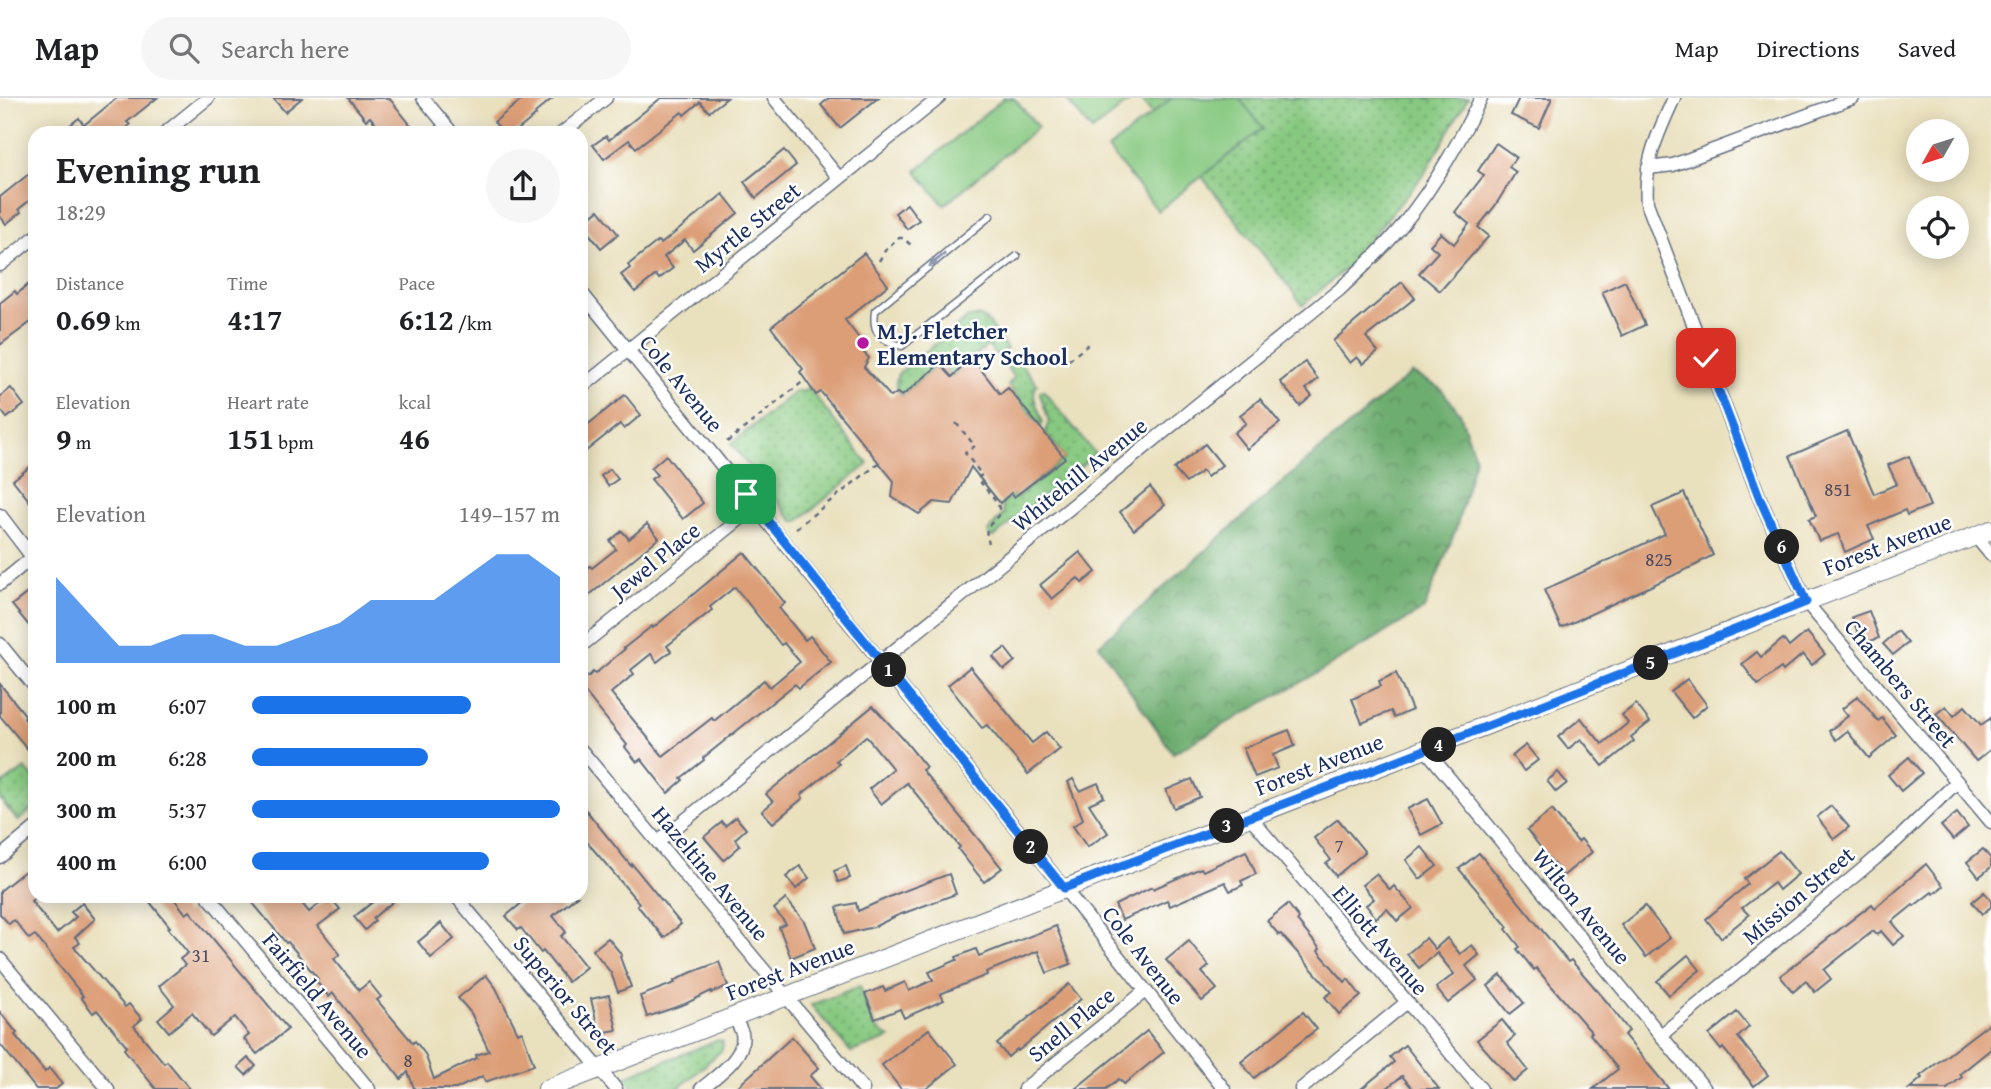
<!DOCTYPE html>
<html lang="en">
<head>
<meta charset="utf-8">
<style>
	body { margin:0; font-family:"Gentium Book Plus",serif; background:#f6f6f6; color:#202124; height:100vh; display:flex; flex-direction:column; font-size:26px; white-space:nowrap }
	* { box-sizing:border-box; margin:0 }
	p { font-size:23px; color:#757577 }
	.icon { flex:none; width:38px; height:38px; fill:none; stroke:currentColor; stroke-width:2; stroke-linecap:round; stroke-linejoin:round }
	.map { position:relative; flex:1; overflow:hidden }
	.sheet { position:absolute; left:28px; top:28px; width:560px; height:777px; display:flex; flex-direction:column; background:#fff; border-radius:21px; box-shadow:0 4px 18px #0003 }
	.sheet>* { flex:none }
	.needle { width:46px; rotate:231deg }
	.buttons { position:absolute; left:1906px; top:21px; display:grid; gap:14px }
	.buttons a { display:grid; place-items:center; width:63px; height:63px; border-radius:50%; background:#fff; box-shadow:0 4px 18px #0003; font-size:35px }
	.pin { position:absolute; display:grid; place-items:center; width:60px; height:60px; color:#fff; margin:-30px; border-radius:14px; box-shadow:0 4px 10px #0006 }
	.km { position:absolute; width:35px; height:35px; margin:-18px; border-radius:50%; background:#222; color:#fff; font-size:19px; line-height:35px; text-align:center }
	.round { display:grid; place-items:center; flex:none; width:74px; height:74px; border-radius:37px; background:#f6f6f6 }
	.head { display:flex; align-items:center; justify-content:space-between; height:119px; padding:0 28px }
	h1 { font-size:38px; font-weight:700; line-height:52px }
	.stats { display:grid; grid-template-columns:repeat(3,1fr); gap:10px; height:119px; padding:7px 28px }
	.stats div { display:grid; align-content:center }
	.stats b { font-size:30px; font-weight:700 }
	.stats small { font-size:19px; font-weight:400 }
	.stats p { font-size:19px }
	.chart { height:196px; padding:14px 28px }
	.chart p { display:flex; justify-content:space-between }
	.chart svg { width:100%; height:126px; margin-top:7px; fill:#1a73e8; opacity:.7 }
	ul { padding:0 28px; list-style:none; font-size:23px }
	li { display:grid; grid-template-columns:112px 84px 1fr; align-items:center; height:52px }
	li i { height:18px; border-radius:9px; background:#1a73e8 }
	header { display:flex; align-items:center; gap:42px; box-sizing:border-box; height:98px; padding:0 35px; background:#fff; border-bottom:2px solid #e0e0e0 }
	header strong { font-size:33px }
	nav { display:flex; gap:38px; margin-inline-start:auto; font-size:24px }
	.search { width:490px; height:63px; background:#f6f6f6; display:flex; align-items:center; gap:18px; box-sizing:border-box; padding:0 24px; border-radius:38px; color:#757577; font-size:26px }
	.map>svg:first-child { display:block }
	.grass { fill:url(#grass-dots); stroke:#527c70; stroke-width:2 }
	.forest { fill:url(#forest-crowns); stroke:#446e66; stroke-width:2 }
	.park { fill:#88c981; stroke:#527c70; stroke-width:2 }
	.building { fill:#dc9e77; fill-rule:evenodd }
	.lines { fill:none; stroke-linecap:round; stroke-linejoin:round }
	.service-casing { stroke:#636d7f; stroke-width:9 }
	.minor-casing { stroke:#636d7f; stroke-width:15 }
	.secondary-casing { stroke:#636d7f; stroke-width:20 }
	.path { stroke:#636d7f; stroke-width:2.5; stroke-dasharray:5 5; stroke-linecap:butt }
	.service { stroke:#fff; stroke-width:6 }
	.minor { stroke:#fff; stroke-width:12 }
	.secondary { stroke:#fff; stroke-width:18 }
	.oneway { fill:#8d97ae }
	.route-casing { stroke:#fff; stroke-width:14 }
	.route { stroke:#1a73e8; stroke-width:9 }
	.poi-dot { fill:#b5179e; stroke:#fff; stroke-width:2.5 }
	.labels { text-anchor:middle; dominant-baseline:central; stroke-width:5; stroke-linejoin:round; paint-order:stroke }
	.number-label { font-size:19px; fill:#4b4b64 }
	.street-label { font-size:23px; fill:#1b2f5e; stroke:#fff }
	.poi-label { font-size:23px; font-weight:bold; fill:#1b2f5e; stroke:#fff; text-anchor:start }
</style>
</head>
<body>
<header>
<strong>Map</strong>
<div class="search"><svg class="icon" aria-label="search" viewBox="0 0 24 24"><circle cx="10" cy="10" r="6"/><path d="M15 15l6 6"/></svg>Search here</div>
<nav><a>Map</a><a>Directions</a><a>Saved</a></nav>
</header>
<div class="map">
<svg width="1991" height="991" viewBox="0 0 1991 991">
	<defs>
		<pattern id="grass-dots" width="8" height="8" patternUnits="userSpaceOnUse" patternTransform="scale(1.75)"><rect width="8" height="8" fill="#88c981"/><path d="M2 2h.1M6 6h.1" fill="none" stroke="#6ea46d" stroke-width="1.8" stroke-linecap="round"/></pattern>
		<pattern id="forest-crowns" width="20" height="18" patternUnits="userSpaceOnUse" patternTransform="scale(1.75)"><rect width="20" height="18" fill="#6ead6f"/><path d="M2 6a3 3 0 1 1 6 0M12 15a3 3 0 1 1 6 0" fill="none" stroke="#5a8d5e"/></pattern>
	</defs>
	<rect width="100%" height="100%" fill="#fff"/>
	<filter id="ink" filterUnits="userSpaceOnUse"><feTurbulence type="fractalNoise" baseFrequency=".0143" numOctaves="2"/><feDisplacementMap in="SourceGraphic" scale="14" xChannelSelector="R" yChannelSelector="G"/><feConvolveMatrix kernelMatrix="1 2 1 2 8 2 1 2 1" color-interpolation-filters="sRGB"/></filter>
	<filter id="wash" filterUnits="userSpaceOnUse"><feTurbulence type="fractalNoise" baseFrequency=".00686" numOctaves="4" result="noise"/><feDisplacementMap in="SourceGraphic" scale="28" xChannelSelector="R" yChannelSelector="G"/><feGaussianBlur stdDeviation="1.57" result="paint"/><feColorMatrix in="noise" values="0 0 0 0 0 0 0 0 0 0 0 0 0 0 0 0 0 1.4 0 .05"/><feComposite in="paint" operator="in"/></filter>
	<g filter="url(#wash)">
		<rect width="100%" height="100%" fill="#e9e0bd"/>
		<g class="grass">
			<path d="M 1140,0 L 1468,0 L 1425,75 L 1347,169 L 1303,207 Z"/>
			<path d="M 979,218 L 989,225 L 1007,251 L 998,257 L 995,257 L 988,247 L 952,278 L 941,264 L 902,297 C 895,289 895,285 898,276 L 966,221 Z"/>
			<path d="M 1014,257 L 1037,286 C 1029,296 1039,312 1043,324 L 1041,328 L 1008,287 L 1014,280 L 1004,265 Z"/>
			<path d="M 808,289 L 868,366 L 798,423 L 794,424 L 731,346 L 796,293 L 804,293 Z"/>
			<path d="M 1043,292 L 1094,354 L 1094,357 L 994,439 L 991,439 L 988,434 L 1004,415 L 1002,406 L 1012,397 L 1016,400 L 1065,360 L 1045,334 L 1049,323 L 1040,296 L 1040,293 Z"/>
			<path d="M 25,670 L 35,681 L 35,709 L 18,723 L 0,701 L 0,688 Z"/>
			<path d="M 860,888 L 875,929 L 890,940 L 851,954 L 811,907 Z"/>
			<path d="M 718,942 L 723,944 L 722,952 L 678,991 L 634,991 L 625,981 L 627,978 Z"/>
		</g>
		<path class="forest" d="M 1412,275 L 1440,290 L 1460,315 L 1475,360 L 1456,431 L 1424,511 L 1323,572 L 1173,655 L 1099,547 L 1304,365 Z"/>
		<g class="park">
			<path d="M 1004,0 L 1014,0 L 1038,29 L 944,107 L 916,73 Z"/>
			<path d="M 1065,0 L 1134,0 L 1092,33 Z"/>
			<path d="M 1172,0 L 1239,0 L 1263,30 L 1158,113 L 1108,51 Z"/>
		</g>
		<g id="blocks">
			<g class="building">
				<path d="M 117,0 L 157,0 L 127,24 L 130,27 L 120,35 L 60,35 L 79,20 L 84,27 Z"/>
				<path d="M 273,0 L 302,0 L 285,14 Z"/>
				<path d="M 348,0 L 389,0 L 417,35 L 383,35 L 370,19 L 366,22 Z"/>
				<path d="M 524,0 L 553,0 L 535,15 L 536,17 L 514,35 L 504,35 L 494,24 Z"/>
				<path d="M 661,0 L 727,0 L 709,14 L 700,4 L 684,17 L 682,14 L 636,50 L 629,42 L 604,61 L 593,47 L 606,38 L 609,42 Z"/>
				<path d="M 829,0 L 878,0 L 840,30 L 821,7 Z"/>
				<path d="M 1519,0 L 1552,0 L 1539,30 L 1511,17 Z"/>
				<path d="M 1496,45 L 1516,59 L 1509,69 L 1516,74 L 1495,108 L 1478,129 L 1489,138 L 1440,193 L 1419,175 L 1438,154 L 1430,147 L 1441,135 L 1454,146 L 1469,126 L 1455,114 L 1484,77 L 1478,73 Z"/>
				<path d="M 784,52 L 796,67 L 756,100 L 744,84 Z"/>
				<path d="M 35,71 L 35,98 L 19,111 L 21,114 L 6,126 L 0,118 L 0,99 Z"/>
				<path d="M 723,96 L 738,115 L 693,152 L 685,142 L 664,159 L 673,170 L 659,181 L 656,177 L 635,194 L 621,177 L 630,170 L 628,167 L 658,143 L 661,146 Z"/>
				<path d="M 907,106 L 919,122 L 907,131 L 895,115 Z"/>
				<path d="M 599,112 L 618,136 L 601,150 L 581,126 Z"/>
				<path d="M 864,155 L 888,187 L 845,222 L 862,244 L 859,250 L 869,260 L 864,269 L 891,299 L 897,295 L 902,298 L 940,266 L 952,279 L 972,260 L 1000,296 L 1008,290 L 1065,360 L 1014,399 L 1011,395 L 1000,405 L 971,369 L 952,406 L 934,404 L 919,416 L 892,399 L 894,383 L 821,294 L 816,297 L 800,274 L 803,271 L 771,229 Z"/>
				<path d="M 35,181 L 35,221 L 0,247 L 0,205 L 15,193 L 17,196 Z"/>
				<path d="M 1625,183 L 1645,227 L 1622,238 L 1602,194 Z"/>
				<path d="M 1402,184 L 1415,200 L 1366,239 L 1378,254 L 1363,266 L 1357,259 L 1350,265 L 1333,243 Z"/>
				<path d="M 1305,264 L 1318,281 L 1306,291 L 1312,298 L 1300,308 L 1280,284 Z"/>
				<path d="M 11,290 L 24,307 L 7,320 L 0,311 L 0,299 Z"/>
				<path d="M 625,297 L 641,317 L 624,331 L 620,326 L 581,357 L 581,332 Z"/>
				<path d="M 1260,301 L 1280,325 L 1247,351 L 1234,335 L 1246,325 L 1240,317 Z"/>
				<path d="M 1847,333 L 1874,396 L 1897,386 L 1888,367 L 1909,358 L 1930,408 L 1907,417 L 1905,412 L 1868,428 L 1874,441 L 1845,454 L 1838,436 L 1819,443 L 1809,421 L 1816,418 L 1790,358 Z"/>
				<path d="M 1205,346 L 1222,367 L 1207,379 L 1202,373 L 1186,385 L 1174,371 Z"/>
				<path d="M 666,357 L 703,405 L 683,421 L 651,381 L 657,377 L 651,370 Z"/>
				<path d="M 30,369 L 35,375 L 35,410 L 13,382 Z"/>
				<path d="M 610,371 L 618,381 L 608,388 L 601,378 Z"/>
				<path d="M 1150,389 L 1165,407 L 1134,432 L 1120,414 Z"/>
				<path d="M 1684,395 L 1713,457 L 1700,464 L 1700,465 L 1561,530 L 1544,492 L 1665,436 L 1652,409 Z"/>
				<path d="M 647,426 L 659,440 L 581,504 L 581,475 L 590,468 L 592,470 L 616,451 L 610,443 L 622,433 L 629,441 Z"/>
				<path d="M 744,454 L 785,505 L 779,510 L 805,542 L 810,538 L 831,564 L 799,590 L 795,586 L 703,660 L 704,662 L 681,680 L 683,682 L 668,695 L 641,661 L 637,664 L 625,649 L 627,647 L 581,589 L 581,570 L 588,579 L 593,574 L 595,576 L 625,551 L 624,550 L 652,528 L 653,530 ZM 735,489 L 781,547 L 784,545 L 800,564 L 770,589 L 764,582 L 714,623 L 712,620 L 663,658 L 611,595 L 634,576 L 631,572 L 651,556 L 657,564 L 671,553 L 667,548 L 712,512 L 710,509 Z"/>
				<path d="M 1080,454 L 1096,474 L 1082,485 L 1078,480 L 1052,501 L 1040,487 Z"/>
				<path d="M 30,493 L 35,499 L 35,535 L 12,507 Z"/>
				<path d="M 1869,513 L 1879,540 L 1862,546 L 1852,519 Z"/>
				<path d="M 1898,533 L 1908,545 L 1893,557 L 1883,546 Z"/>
				<path d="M 1807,534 L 1825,556 L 1812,567 L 1803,556 L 1783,573 L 1781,570 L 1758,587 L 1742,566 L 1757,554 L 1761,559 L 1783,541 L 1789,549 Z"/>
				<path d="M 1005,550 L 1015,563 L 1004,572 L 993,559 Z"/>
				<path d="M 970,569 L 1032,645 L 1046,634 L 1060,651 L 1028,676 L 987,627 L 982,630 L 948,587 Z"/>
				<path d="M 1396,575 L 1412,612 L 1394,620 L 1391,613 L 1362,625 L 1352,601 L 1381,588 L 1379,583 Z"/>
				<path d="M 1687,581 L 1707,607 L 1692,620 L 1671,594 Z"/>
				<path d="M 0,586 L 26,618 L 24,620 L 35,634 L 35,660 L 0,618 Z"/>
				<path d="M 1858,598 L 1878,623 L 1882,620 L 1896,637 L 1869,660 L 1847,633 L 1836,642 L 1829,633 L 1848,618 L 1842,611 Z"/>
				<path d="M 1636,606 L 1650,624 L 1631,639 L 1634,643 L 1603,668 L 1581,641 L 1568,651 L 1558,639 L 1581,620 L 1602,646 L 1628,625 L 1622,617 Z"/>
				<path d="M 873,608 L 905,643 L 926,669 L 922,672 L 1002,770 L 984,784 L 958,751 L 960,749 L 907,685 L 881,706 L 869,691 L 893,671 L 866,638 L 836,663 L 839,666 L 801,697 L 803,700 L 773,725 L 762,713 L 773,704 L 766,696 Z"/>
				<path d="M 1946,608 L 1954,618 L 1965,608 L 1981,627 L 1991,620 L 1991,651 L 1976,663 L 1936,616 Z"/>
				<path d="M 1289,632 L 1295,648 L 1273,657 L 1278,670 L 1255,679 L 1243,650 Z"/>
				<path d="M 1526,647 L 1538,662 L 1524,673 L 1512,658 Z"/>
				<path d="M 1909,659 L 1922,675 L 1901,693 L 1888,677 Z"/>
				<path d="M 1558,674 L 1567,685 L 1556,694 L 1547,683 Z"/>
				<path d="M 1073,681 L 1080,693 L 1098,685 L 1104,699 L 1089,706 L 1108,735 L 1087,749 L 1073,728 L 1083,721 L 1068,684 Z"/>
				<path d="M 1192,681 L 1200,699 L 1174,710 L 1166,692 Z"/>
				<path d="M 1428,701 L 1442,726 L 1421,737 L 1407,711 Z"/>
				<path d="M 581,706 L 631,768 L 632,766 L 681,826 L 664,840 L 637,807 L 639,805 L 581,737 Z"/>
				<path d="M 1831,708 L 1849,729 L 1834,741 L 1817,719 Z"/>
				<path d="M 1552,712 L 1578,744 L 1581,741 L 1592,754 L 1563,778 L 1527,732 Z"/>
				<path d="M 1957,715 L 1968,729 L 1953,742 L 1941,728 Z"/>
				<path d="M 736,719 L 746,731 L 735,741 L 740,748 L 724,762 L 704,739 L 722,724 L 725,728 Z"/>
				<path d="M 1338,721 L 1365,754 L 1336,778 L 1326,766 L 1331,762 L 1314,740 Z"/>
				<path d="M 1422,749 L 1437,768 L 1420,781 L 1406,762 Z"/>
				<path d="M 1983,751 L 1991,761 L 1991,769 L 1979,779 L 1967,764 Z"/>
				<path d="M 1246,753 L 1256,776 L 1241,783 L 1243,787 L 1230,793 L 1225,784 L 1170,808 L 1167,802 L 1122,822 L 1115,807 L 1152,789 L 1153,791 L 1201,770 L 1203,773 Z"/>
				<path d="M 1779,753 L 1798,776 L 1779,792 L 1774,785 L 1742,810 L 1749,817 L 1721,840 L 1706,821 L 1748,786 L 1744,781 Z"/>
				<path d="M 1479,755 L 1568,864 L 1571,862 L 1607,904 L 1629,933 L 1624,937 L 1669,991 L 1593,991 L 1618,971 L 1590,936 L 1592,935 L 1536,870 L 1534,872 L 1517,851 L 1520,849 L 1506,831 L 1508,829 L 1459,771 Z"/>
				<path d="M 1926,766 L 1943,788 L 1934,796 L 1932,794 L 1914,808 L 1913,807 L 1892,824 L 1904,838 L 1893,847 L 1881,833 L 1877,837 L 1873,833 L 1824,872 L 1831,881 L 1815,894 L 1806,883 L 1793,894 L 1780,878 L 1872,806 L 1875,810 Z"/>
				<path d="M 800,768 L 809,780 L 796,791 L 786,779 Z"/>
				<path d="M 846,768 L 850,780 L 838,784 L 834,773 Z"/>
				<path d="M 25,773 L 35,785 L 35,800 L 31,803 L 57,835 L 76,819 L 71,814 L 82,805 L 95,821 L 75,839 L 80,845 L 74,849 L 125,909 L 129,906 L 142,921 L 134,928 L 164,965 L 167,963 L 190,991 L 156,991 L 124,951 L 127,948 L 97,912 L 93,915 L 81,899 L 83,898 L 35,837 L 29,841 L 14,822 L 9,826 L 0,816 L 0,793 Z"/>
				<path d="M 949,776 L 956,796 L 896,818 L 874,829 L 844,836 L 837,809 L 856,805 L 858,813 L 896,796 Z"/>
				<path d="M 1376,776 L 1390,792 L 1394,788 L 1413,810 L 1397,823 L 1387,811 L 1376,820 L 1366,807 L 1374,801 L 1362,787 Z"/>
				<path d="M 1984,794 L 1991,802 L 1991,809 L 1982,816 L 1972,804 Z"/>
				<path d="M 145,798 L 172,798 L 186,816 L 190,813 L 288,931 L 257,956 L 244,941 L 249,937 L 235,919 L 211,938 L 192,915 L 169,934 L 158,921 L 174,907 L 159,888 L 185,867 L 180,861 L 188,855 L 168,830 L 170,829 Z"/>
				<path d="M 247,798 L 296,798 L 309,814 L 329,798 L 340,811 L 318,828 L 340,856 L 334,861 L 359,892 L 369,884 L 381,899 L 377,902 L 413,945 L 415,943 L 425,956 L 434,981 L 477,960 L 476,957 L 489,953 L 471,915 L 458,900 L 486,877 L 496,890 L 518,935 L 522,933 L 534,967 L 485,984 L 483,978 L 456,991 L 413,991 L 414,990 L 408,974 L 401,981 L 333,895 L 329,899 L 316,883 L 318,881 L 288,844 L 286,845 Z"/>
				<path d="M 380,798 L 400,798 L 373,820 L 375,823 L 365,832 L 354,819 Z"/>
				<path d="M 530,798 L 577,798 L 553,818 L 566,834 L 561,838 L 586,869 L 568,884 L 543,853 L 541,855 L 521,830 L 518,832 L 506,818 Z"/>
				<path d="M 786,801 L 804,823 L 815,850 L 791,860 L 779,829 L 786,826 L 774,811 Z"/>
				<path d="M 1288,806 L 1299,820 L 1297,823 L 1320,851 L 1318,853 L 1345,884 L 1348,881 L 1361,898 L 1339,916 L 1325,899 L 1332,894 L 1281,836 L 1279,837 L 1267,823 Z"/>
				<path d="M 1645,808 L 1670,840 L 1646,859 L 1621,827 Z"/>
				<path d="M 441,825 L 454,841 L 431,860 L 418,844 Z"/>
				<path d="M 1056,828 L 1071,866 L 1047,875 L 1038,853 L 986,874 L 987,877 L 940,896 L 944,902 L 904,920 L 900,911 L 875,921 L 865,896 L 883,889 L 885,893 L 905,884 L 909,893 L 933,882 L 929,874 L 957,862 L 956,859 L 976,851 L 979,858 Z"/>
				<path d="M 608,840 L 622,857 L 620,859 L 631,889 L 618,894 L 611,875 L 593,852 Z"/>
				<path d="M 1426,840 L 1435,851 L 1447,840 L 1460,856 L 1472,847 L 1479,857 L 1466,868 L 1477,882 L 1448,905 L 1436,890 L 1454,876 L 1437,855 L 1419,870 L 1407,856 Z"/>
				<path d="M 1189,843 L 1209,868 L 1202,874 L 1217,891 L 1202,903 L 1166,862 Z"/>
				<path d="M 1688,857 L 1700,872 L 1669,897 L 1657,883 Z"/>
				<path d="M 719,864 L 728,888 L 711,895 L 711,893 L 685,906 L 647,919 L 640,898 L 675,885 L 674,883 L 690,875 Z"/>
				<path d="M 1501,877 L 1524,905 L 1510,916 L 1488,888 Z"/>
				<path d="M 1069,886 L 1081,901 L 1018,953 L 1017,951 L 1008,959 L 997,946 Z"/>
				<path d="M 609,897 L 617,932 L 599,935 L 591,901 Z"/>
				<path d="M 0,914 L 17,935 L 15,937 L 45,974 L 49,970 L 62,986 L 56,991 L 36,991 L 0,946 Z"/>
				<path d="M 1303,914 L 1317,931 L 1254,980 L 1241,964 Z"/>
				<path d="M 1737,914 L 1749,929 L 1738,939 L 1768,977 L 1754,988 L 1723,950 L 1721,952 L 1709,937 Z"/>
				<path d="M 1502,922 L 1515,938 L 1507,945 L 1528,972 L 1514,984 L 1477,942 Z"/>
				<path d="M 1991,924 L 1991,951 L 1960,976 L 1962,979 L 1947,991 L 1909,991 L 1922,980 L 1920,978 Z"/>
				<path d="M 929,931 L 957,966 L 926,991 L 901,991 L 882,967 Z"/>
				<path d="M 1147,933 L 1164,954 L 1124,986 L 1119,981 L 1106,991 L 1075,991 Z"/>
				<path d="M 792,939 L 819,970 L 810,978 L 821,991 L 735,991 Z"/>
				<path d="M 1405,947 L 1439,991 L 1413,991 L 1402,978 L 1386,991 L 1361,991 L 1394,964 L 1390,959 Z"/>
				<path d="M 248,960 L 256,968 L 246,977 L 238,969 Z"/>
			</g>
		</g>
	</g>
	<g filter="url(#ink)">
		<use href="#blocks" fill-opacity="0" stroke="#636d7f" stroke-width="2"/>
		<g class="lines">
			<defs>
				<path id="service" d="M 990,118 L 875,213 C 872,236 880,242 902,248 L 1017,158"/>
				<g id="minor">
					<path d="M 423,0 L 452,35"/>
					<path d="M 774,0 L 839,80"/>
					<path d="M 1674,0 C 1657,38 1644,63 1647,105 L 1760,401 L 1806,504 L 1991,724"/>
					<path d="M 165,35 L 208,0"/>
					<path d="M 562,35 L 606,0"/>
					<path d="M 1648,70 L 1673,67 L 1853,0"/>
					<path d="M 0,167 L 35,139"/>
					<path d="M 581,194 L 1024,740 L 1224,991"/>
					<path d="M 581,290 L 939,0"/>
					<path d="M 0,417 L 32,459"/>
					<path d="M 1975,438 L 1991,457"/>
					<path d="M 0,486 L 35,457"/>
					<path d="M 0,546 L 35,589"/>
					<path d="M 581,548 L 755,409"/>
					<path d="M 581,652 L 863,991"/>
					<path d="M 1426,652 L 1705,991"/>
					<path d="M 1250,719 L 1481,991"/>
					<path d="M 658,744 L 1339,192 C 1355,177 1371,162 1386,146 C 1426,103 1455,52 1481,0"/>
					<path d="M 0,759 L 35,730"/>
					<path d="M 208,798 L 369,991"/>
					<path d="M 456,798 L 616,991"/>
					<path d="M 0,861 L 108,991"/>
					<path d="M 1661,937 L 1857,776 L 1897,742 L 1957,684"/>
					<path d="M 701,991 C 716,978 747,959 742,935 C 740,930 737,924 734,919"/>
					<path d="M 1024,991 L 1145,893"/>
					<path d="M 1301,991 L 1407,904"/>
				</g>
				<path id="secondary" d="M 547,991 L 1991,432"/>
			</defs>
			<use href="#service" class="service-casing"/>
			<use href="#minor" class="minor-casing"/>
			<use href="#secondary" class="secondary-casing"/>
			<g class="path">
				<path d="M 879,163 L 886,151 L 898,140 L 903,140 L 912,148"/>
				<path d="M 1069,262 L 1089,246"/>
				<path d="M 956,325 L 975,348 L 965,355 L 982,377 L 977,380 L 998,406 L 1000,415 C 991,429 982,427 989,445"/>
				<path d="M 727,344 L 805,282"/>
				<path d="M 796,430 L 879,365"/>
			</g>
			<use href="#service" class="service"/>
			<use href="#minor" class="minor"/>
			<use href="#secondary" class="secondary"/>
		</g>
		<defs><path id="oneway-solid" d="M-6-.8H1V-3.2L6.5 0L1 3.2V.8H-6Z" transform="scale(1.75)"/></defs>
		<use class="oneway" href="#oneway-solid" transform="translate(937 162) rotate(141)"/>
	</g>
	<g class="lines" filter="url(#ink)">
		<defs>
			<path id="route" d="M 746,396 L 1064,790 L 1540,608 L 1806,504 L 1760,401 L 1706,260"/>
		</defs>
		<use href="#route" class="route-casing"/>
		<use href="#route" class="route"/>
	</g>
	<circle class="poi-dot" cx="863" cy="245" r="7"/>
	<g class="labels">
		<g class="number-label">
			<text x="1838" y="391">851</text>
			<text x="1659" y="461">825</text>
			<text x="1339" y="747">7</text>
			<text x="201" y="857">31</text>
			<text x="408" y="962">8</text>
		</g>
		<g class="street-label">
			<text transform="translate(747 129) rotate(-39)">Myrtle Street</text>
			<text transform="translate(682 285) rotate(51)">Cole Avenue</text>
			<text transform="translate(1079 376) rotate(-39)">Whitehill Avenue</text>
			<text transform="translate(1887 446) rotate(-21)">Forest Avenue</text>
			<text transform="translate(655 462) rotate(-39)">Jewel Place</text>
			<text transform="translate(1901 585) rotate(50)">Chambers Street</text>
			<text transform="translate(1319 666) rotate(-21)">Forest Avenue</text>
			<text transform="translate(711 775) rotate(50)">Hazeltine Avenue</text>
			<text transform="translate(1798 797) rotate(-40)">Mission Street</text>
			<text transform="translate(1582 808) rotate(51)">Wilton Avenue</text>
			<text transform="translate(1381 842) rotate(50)">Elliott Avenue</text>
			<text transform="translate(1144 857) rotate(52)">Cole Avenue</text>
			<text transform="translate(790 871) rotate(-21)">Forest Avenue</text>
			<text transform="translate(318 897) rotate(50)">Fairfield Avenue</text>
			<text transform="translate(566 897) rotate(50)">Superior Street</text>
			<text transform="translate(1071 926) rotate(-39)">Snell Place</text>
		</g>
		<g class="poi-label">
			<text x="877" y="232">M.J. Fletcher<tspan x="877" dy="26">Elementary School</tspan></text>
		</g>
	</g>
</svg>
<div class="buttons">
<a><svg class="needle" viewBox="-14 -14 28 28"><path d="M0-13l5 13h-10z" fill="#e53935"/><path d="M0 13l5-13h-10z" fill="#757577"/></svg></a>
<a><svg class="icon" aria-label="locate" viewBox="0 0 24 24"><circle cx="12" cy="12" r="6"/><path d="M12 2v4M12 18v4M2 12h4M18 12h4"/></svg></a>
</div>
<div class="pin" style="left:746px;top:396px;background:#1e9e55"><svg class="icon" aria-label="arrive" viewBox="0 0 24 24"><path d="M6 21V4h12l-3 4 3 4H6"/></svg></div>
<div class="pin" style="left:1706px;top:260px;background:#d93025"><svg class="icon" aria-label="check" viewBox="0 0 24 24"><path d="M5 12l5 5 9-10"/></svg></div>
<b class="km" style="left:889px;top:572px">1</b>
<b class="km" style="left:1031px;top:749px">2</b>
<b class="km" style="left:1227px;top:728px">3</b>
<b class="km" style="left:1439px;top:647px">4</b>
<b class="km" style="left:1651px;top:565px">5</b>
<b class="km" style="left:1782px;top:449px">6</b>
<section class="sheet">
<div class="head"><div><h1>Evening run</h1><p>18:29</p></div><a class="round"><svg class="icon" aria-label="share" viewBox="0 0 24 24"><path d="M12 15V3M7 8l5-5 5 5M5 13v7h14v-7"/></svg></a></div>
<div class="stats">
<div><p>Distance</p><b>0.69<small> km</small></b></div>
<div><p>Time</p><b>4:17</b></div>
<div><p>Pace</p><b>6:12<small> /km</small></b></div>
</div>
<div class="stats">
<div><p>Elevation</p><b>9<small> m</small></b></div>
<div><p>Heart rate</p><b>151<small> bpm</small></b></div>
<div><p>kcal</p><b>46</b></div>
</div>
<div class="chart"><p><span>Elevation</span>149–157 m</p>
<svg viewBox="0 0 160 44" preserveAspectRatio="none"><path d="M0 44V14L10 26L20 38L30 38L40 34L50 34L60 38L70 38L80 34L90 30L100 22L110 22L120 22L130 14L140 6L150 6L160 14V44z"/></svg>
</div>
<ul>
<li><b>100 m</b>6:07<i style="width:71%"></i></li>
<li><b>200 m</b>6:28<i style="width:57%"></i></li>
<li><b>300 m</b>5:37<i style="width:100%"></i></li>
<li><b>400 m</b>6:00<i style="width:77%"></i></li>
</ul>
</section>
</div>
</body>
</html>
